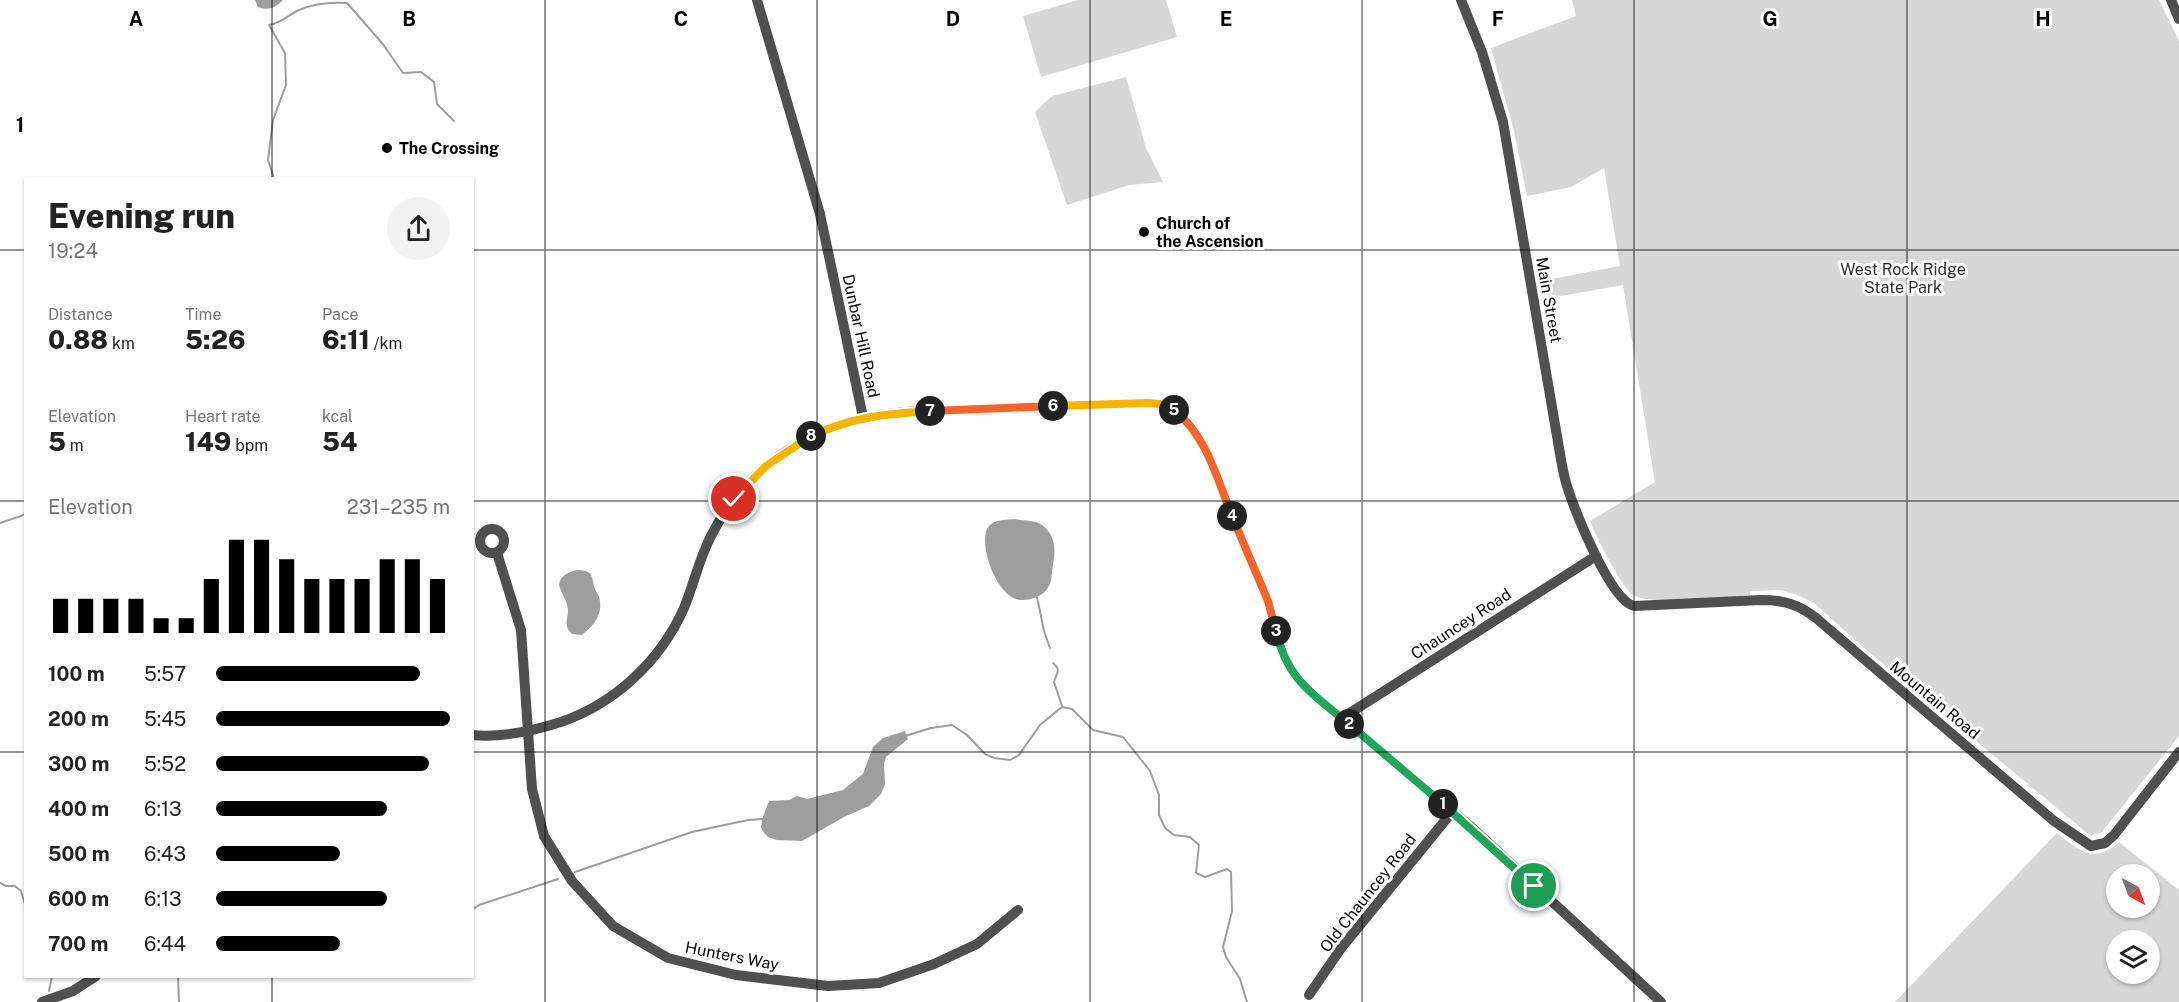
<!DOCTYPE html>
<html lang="en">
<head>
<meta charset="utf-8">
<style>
	body { margin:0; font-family:"Public Sans",sans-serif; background:#f2f2f2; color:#222; height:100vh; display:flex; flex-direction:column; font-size:22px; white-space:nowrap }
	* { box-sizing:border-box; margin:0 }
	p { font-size:20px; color:#767676 }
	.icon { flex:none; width:33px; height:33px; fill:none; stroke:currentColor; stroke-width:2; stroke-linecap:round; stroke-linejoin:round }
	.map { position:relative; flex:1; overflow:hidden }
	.panel { position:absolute; left:24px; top:177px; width:450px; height:801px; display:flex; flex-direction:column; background:#fff; border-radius:0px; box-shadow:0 2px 4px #0004 }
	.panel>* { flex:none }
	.needle { width:39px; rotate:139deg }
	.fabs { position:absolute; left:2106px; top:864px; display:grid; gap:12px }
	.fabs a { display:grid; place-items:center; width:54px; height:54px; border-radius:50%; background:#fff; box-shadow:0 2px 4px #0004; font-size:30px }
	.pin { position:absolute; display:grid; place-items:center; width:51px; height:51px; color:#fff; margin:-26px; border:3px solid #fff; border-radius:50%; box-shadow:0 2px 6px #0007 }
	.km { position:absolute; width:30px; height:30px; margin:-15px; border-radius:50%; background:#222; color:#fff; font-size:16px; line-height:30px; text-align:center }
	.round { display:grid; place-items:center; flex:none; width:63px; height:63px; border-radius:32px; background:#f2f2f2 }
	.head { display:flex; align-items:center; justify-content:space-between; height:102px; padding:0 24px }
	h1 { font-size:33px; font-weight:800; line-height:45px }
	.figures { display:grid; grid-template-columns:repeat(3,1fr); gap:9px; height:102px; padding:6px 24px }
	.figures div { display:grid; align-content:center }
	.figures b { font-size:26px; font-weight:800 }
	.figures small { font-size:16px; font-weight:400 }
	.figures p { font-size:16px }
	.chart { height:168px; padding:12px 24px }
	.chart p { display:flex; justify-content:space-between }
	.chart svg { width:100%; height:108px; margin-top:6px; stroke:#000; stroke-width:6 }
	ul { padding:0 24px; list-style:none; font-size:20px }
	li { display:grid; grid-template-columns:96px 72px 1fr; align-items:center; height:45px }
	li i { height:15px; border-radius:8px; background:#000 }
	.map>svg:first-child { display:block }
	.green { fill:#d7d7d7; fill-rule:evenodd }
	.water { fill:#9e9e9e }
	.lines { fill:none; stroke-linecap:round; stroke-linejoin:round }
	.stream { stroke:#9e9e9e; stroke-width:2 }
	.minor { stroke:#505050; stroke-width:10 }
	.split-1-casing { stroke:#fff; stroke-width:12 }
	.split-2-casing { stroke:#fff; stroke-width:12 }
	.split-3-casing { stroke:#fff; stroke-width:12 }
	.split-4-casing { stroke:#fff; stroke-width:12 }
	.split-5-casing { stroke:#fff; stroke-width:12 }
	.split-6-casing { stroke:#fff; stroke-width:12 }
	.split-7-casing { stroke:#fff; stroke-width:12 }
	.split-8-casing { stroke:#fff; stroke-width:12 }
	.split-9-casing { stroke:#fff; stroke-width:12 }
	.split-1 { stroke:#22a559; stroke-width:8 }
	.split-2 { stroke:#22a559; stroke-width:8 }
	.split-3 { stroke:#22a559; stroke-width:8 }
	.split-4 { stroke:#f0652b; stroke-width:8 }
	.split-5 { stroke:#f0652b; stroke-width:8 }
	.split-6 { stroke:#f5b400; stroke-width:8 }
	.split-7 { stroke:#f0652b; stroke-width:8 }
	.split-8 { stroke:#f5b400; stroke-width:8 }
	.split-9 { stroke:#f5b400; stroke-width:8 }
	.grid { fill:none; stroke:#000; stroke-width:1.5; stroke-opacity:0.55 }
	.poi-dot { fill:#000; stroke:#fff; stroke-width:2 }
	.labels { text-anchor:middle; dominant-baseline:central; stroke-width:6; stroke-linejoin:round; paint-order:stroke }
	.poi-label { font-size:16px; font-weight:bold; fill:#000; stroke:#fff; text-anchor:start }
	.park-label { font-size:16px; fill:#2e2e2e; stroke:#fff }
	.street-label { font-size:16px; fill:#000; stroke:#fff }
	.grid-label { font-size:20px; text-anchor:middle; font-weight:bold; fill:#000; stroke:#fff; stroke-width:6; stroke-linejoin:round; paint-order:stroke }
</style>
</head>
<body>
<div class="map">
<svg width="2179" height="1002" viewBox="0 0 2179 1002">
	<rect width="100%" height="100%" fill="#fff"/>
	<g class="green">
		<path d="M 1078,0 L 1166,0 L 1177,37 L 1041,77 L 1023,16 Z"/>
		<path d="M 1572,0 L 2159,0 L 2179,41 L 2179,736 L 2101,833 L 2092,835 L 2087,833 L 1863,647 L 1814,603 L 1800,596 L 1781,590 L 1750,591 L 1750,595 C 1728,597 1652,605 1635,596 C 1622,590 1596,536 1590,521 L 1655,482 L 1623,285 L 1544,299 L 1541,281 L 1620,266 L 1604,168 L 1571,187 L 1527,196 L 1514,131 L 1491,48 L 1576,16 Z"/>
		<path d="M 1126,77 L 1146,148 L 1163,182 L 1129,185 L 1067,205 L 1035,112 L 1052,96 Z"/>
		<path d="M 2057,833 C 2078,850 2094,865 2119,842 L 2179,890 L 2179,1002 L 1895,1002 ZM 2116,874 L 2150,874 L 2150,908 L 2116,908 ZM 2116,940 L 2150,940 L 2150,974 L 2116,974 Z"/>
	</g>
	<g class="water">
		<path d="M 255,0 L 283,0 C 275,8 268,11 258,7 Z"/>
		<path d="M 1015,519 C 1024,521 1035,520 1042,525 C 1058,537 1055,554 1052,571 C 1052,577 1051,584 1047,589 C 1042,596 1032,600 1023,600 C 997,602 976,540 989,526 C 995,519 1007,520 1015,519 Z"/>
		<path d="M 578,570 C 594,571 591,576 595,589 C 596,592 598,594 599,597 C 604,614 594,625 582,635 L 572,634 C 563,625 568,620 568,610 C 568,602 561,593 559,585 C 560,575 569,572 578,570 Z"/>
		<path d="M 905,731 L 908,739 L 886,757 L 884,763 L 885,784 L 881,794 L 869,806 L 844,817 L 802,841 L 777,840 L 768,837 L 764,833 L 761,827 L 762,819 L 769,801 L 789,800 L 797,796 L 807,799 L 843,790 L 863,774 L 873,747 L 883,738 Z"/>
	</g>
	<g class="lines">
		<g class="stream">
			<path d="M 274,178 L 268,160 L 273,120 L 286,85 L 285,53 L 269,25 C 282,23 288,15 299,10 C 315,3 331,2 347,3 L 382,43 L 403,73 L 421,72 L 434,82 L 437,104 L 454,121"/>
			<path d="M 0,523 L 21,516 L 26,513"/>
			<path d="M 1037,597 L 1044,631 L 1050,648"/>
			<path d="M 1053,663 C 1062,670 1056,674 1054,682 L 1062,706"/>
			<path d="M 905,736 L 931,728 L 952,725 L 967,735 L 985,754 L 994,758 L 1010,760 L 1019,755 L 1040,725 L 1062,707 L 1072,709 L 1093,730 L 1123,737 L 1150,771 L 1159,795 L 1159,815 L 1165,828 L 1174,835 L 1190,837 L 1199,845 L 1196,873 L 1205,877 L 1227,869 L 1231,872 L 1232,911 L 1223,947 L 1226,957 L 1240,979 L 1247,1002"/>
			<path d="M 575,872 L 692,832 L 748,820 L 763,819"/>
			<path d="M 0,883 L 6,886 L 15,886 L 21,891 L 26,908"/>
			<path d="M 472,910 L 479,905 L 558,879"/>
			<path d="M 178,976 L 179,1002"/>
			<path d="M 49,991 L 52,976"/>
		</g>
		<g class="minor">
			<path d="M 757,0 L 820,214 L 863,417"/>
			<path d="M 1461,0 L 1482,52 L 1503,122 L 1557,436 C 1560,453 1562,470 1567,486 C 1575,511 1610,600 1634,606 L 1761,600 C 1783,600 1798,604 1816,618 L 2054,821 L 2091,846 L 2105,843 L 2114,835 L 2179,752"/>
			<path d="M 2171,0 L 2179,19"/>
			<circle cx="492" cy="541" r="12"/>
			<path d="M 497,553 L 521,630 L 532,789 L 544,836 L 572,881 L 613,926 L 668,958 L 736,975 L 828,986 L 879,983 L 934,964 L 977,944 L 1018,910"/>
			<path d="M 1342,718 L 1596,556"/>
			<path d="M 472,735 C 503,738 533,731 561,722 C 616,703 661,660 684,608 C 694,584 699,559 711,536 C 730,498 760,466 796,445 C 860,407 923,411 994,409 C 1045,407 1096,405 1148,403 C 1162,405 1174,408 1184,418 C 1211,446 1224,498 1239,534 C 1249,557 1260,581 1269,605 C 1283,644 1278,661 1311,693 L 1470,826 L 1661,1002"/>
			<path d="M 1309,995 L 1342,947 L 1452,812"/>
			<path d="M 42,1002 L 73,991 L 96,976"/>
		</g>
	</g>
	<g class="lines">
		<defs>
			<path id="split-1" d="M 1443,804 L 1534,886"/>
			<path id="split-2" d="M 1349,724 L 1443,804"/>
			<path id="split-3" d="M 1276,631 C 1287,680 1313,694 1349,724"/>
			<path id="split-4" d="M 1232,516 L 1268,601 L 1276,631"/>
			<path id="split-5" d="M 1174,410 C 1206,434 1218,481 1232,516"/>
			<path id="split-6" d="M 1053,406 L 1148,403 L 1159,404 L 1174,410"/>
			<path id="split-7" d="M 930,411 L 1053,406"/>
			<path id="split-8" d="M 811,436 C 853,417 884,414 930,411"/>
			<path id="split-9" d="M 734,499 L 766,466 L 811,436"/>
		</defs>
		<use href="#split-1" class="split-1-casing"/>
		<use href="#split-2" class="split-2-casing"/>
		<use href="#split-3" class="split-3-casing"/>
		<use href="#split-4" class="split-4-casing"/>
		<use href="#split-5" class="split-5-casing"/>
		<use href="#split-6" class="split-6-casing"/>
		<use href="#split-7" class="split-7-casing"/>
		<use href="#split-8" class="split-8-casing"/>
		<use href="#split-9" class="split-9-casing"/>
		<use href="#split-1" class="split-1"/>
		<use href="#split-2" class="split-2"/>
		<use href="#split-3" class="split-3"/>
		<use href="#split-4" class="split-4"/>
		<use href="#split-5" class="split-5"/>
		<use href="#split-6" class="split-6"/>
		<use href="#split-7" class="split-7"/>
		<use href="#split-8" class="split-8"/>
		<use href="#split-9" class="split-9"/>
	</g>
	<path class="grid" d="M 272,0 L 272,178M 545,0 L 545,1002M 817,0 L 817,1002M 1090,0 L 1090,1002M 1362,0 L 1362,1002M 1634,0 L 1634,1002M 1907,0 L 1907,1002M 0,250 L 26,250M 472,250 L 2179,250M 0,501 L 26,501M 472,501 L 2179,501M 0,752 L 26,752M 472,752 L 2179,752M 272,976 L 272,1002"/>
	<g class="poi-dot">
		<circle cx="387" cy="148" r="6"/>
		<circle cx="1144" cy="232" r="6"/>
	</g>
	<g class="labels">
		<g class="poi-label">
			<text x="399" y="148">The Crossing</text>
			<text x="1156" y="223">Church of<tspan x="1156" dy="18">the Ascension</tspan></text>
		</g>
		<g class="park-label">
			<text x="1903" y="269">West Rock Ridge<tspan x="1903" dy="18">State Park</tspan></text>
		</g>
		<g class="street-label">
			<text transform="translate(1549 300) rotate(80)">Main Street</text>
			<text transform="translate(861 336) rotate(78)">Dunbar Hill Road</text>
			<text transform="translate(1461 624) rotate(-33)">Chauncey Road</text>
			<text transform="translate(1935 700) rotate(40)">Mountain Road</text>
			<text transform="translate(1368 893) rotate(-52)">Old Chauncey Road</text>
			<text transform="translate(732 956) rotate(11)">Hunters Way</text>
		</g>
	</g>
	<g class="grid-label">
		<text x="136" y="26">A</text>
		<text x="409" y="26">B</text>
		<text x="681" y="26">C</text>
		<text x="953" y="26">D</text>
		<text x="1226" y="26">E</text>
		<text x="1498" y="26">F</text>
		<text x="1770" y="26">G</text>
		<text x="2043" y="26">H</text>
		<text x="20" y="132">1</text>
	</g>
</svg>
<div class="fabs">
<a><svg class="needle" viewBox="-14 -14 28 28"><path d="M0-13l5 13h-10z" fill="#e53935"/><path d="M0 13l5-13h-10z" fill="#767676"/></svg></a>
<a><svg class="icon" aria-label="layers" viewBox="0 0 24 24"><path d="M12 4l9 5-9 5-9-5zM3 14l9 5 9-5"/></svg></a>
</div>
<div class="pin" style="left:1534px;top:886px;background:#1e9e55"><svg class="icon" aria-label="arrive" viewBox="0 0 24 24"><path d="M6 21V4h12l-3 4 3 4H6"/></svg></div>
<div class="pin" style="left:734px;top:499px;background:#d93025"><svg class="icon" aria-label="check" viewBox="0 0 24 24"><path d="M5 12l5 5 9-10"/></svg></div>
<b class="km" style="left:1443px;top:804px">1</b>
<b class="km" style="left:1349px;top:724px">2</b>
<b class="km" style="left:1276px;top:631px">3</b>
<b class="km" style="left:1232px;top:516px">4</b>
<b class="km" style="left:1174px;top:410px">5</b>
<b class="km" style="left:1053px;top:406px">6</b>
<b class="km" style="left:930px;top:411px">7</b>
<b class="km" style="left:811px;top:436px">8</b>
<section class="panel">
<div class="head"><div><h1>Evening run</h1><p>19:24</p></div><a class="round"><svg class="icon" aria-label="share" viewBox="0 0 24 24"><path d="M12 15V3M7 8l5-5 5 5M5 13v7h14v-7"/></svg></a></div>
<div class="figures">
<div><p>Distance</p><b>0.88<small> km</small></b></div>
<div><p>Time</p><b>5:26</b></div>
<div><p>Pace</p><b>6:11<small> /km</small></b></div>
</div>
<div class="figures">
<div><p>Elevation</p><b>5<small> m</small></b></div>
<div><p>Heart rate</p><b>149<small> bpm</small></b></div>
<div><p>kcal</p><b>54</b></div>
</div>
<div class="chart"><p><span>Elevation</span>231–235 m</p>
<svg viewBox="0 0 160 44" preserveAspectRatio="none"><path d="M5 44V30M15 44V30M25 44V30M35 44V30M45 44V38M55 44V38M65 44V22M75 44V6M85 44V6M95 44V14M105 44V22M115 44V22M125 44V22M135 44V14M145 44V14M155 44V22"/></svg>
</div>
<ul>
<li><b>100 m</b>5:57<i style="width:87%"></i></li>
<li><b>200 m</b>5:45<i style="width:100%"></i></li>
<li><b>300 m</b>5:52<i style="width:91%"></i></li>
<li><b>400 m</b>6:13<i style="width:73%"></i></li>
<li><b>500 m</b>6:43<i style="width:53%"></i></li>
<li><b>600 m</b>6:13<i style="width:73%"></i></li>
<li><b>700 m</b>6:44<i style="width:53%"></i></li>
</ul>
</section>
</div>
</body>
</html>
